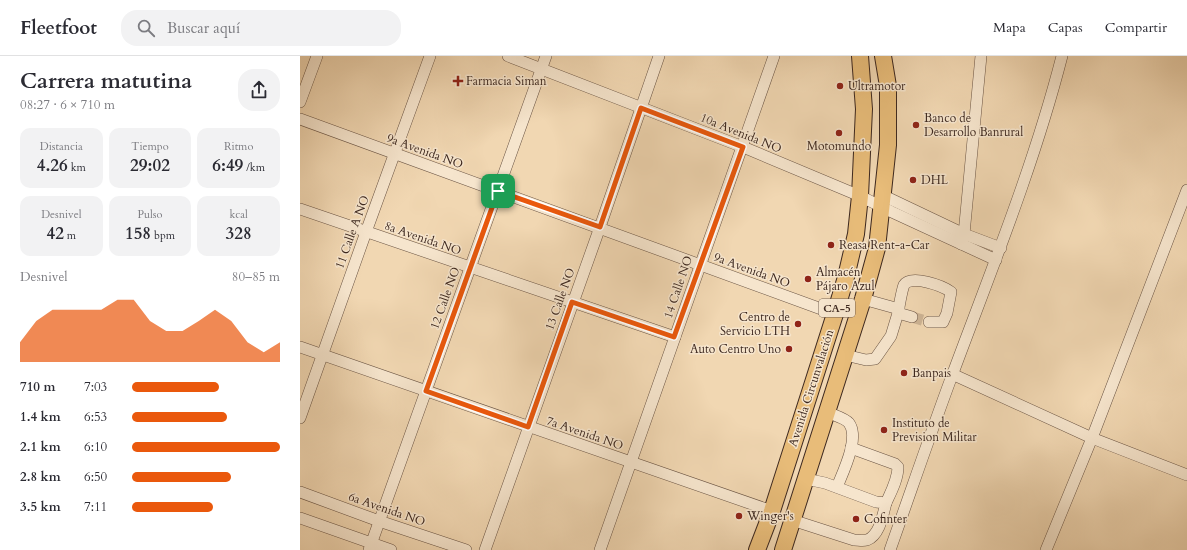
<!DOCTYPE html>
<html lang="es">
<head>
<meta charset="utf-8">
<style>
	body { margin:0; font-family:Cardo,serif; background:#f2f2f3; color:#2b2b33; height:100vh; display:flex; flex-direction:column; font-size:15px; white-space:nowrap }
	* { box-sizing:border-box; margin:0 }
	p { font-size:13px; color:#7c7c81 }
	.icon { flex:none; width:22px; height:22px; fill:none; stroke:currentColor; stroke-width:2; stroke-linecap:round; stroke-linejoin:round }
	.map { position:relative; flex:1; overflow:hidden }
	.drawer { display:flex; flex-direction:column; background:#fff; width:300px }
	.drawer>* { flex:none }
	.pin { position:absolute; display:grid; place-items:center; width:34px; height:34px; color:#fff; margin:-17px; border-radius:8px; box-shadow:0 2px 6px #0006 }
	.round { display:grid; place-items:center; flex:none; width:42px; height:42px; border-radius:16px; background:#f2f2f3 }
	.headline { display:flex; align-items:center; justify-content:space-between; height:68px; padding:0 20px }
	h1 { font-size:22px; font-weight:700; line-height:30px }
	.metrics { display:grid; grid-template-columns:repeat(3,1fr); gap:6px; height:68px; padding:4px 20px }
	.metrics div { display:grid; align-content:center; border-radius:10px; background:#f2f2f3; text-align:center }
	.metrics b { font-size:17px; font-weight:700 }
	.metrics small { font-size:11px; font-weight:400 }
	.metrics p { font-size:11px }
	.chart { height:112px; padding:8px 20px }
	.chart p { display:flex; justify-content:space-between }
	.chart svg { width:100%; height:72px; margin-top:4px; fill:#ea580c; opacity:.7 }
	ul { padding:0 20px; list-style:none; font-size:13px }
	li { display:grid; grid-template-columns:64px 48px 1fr; align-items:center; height:30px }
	li i { height:10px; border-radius:5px; background:#ea580c }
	header { display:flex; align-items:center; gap:24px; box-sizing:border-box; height:56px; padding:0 20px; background:#fff; border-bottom:1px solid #e1e1e2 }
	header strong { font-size:19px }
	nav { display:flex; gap:22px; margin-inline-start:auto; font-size:14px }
	.search { width:280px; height:36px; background:#f2f2f3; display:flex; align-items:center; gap:10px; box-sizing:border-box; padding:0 14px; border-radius:16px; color:#7c7c81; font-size:15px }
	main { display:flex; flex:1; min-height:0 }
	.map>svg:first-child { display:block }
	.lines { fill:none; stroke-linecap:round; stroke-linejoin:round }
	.minor-tunnel { stroke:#cdb495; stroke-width:11; stroke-dasharray:11 5.5; stroke-linecap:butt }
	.minor-casing { stroke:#6a5444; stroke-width:12 }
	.highway-casing { stroke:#3d281f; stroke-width:18 }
	.minor { stroke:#f6e5cd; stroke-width:11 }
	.highway { stroke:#e8bc79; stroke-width:16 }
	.route-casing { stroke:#fff; stroke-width:8 }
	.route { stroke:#ea580c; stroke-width:5 }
	.poi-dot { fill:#8f2418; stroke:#f6e5cd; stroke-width:1.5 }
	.labels { text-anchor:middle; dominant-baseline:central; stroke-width:3; stroke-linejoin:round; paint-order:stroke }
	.shield { fill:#f6e5cd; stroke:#746153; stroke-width:1 }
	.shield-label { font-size:11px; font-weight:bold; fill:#3d281f }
	.poi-label { font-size:12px; fill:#3d281f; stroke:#f6e5cd; text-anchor:start }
	.street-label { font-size:12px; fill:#3d281f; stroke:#f6e5cd }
</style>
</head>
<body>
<header>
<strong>Fleetfoot</strong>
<div class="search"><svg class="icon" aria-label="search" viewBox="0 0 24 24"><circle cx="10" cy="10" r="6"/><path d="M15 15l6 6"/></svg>Buscar aquí</div>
<nav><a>Mapa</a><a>Capas</a><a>Compartir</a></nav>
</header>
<main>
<section class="drawer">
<div class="headline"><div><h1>Carrera matutina</h1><p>08:27 · 6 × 710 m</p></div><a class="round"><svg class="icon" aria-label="share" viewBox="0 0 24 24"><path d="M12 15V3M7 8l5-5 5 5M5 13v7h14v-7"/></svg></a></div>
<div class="metrics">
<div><p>Distancia</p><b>4.26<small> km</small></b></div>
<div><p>Tiempo</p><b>29:02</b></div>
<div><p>Ritmo</p><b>6:49<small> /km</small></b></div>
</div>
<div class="metrics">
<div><p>Desnivel</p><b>42<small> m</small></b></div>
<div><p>Pulso</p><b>158<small> bpm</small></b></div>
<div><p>kcal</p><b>328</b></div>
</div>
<div class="chart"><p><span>Desnivel</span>80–85 m</p>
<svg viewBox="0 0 160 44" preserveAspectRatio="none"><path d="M0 44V32L10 19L20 12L30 12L40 12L50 12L60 6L70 6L80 19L90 25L100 25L110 19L120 12L130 19L140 32L150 38L160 32V44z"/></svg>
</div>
<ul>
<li><b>710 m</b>7:03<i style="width:59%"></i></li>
<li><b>1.4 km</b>6:53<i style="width:64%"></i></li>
<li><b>2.1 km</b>6:10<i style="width:100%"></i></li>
<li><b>2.8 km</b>6:50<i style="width:67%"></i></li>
<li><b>3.5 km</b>7:11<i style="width:55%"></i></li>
</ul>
</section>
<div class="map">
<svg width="887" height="494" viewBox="0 0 887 494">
	<rect width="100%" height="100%" fill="#f1d7b2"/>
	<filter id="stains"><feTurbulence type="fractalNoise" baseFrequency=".005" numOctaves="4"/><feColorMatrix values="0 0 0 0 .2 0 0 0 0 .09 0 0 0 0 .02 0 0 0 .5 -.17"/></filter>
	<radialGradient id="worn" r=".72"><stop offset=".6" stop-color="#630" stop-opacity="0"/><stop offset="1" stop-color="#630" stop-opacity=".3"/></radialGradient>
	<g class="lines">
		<path class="minor-tunnel" d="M 612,261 L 629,266"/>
		<defs>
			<g id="minor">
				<path d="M 208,0 L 443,91 L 560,140 L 592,156 L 696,204"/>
				<path d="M 0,46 L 17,0"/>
				<path d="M 0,63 L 535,258"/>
				<path d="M 582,139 L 664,178 L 701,192"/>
				<path d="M 0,153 L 375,281"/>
				<path d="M 661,188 L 664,178 L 681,0"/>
				<path d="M 563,243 L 599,253"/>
				<path d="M 612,261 L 598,257 C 599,251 602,234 604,229 C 611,218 643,230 651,236 L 647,257 L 643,266 L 629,266"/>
				<path d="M 0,291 L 472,455"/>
				<path d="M 545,299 L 566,304 L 575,303 L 591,280 L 598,257"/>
				<path d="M 652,318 L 792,382 L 887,419"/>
				<path d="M 527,356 C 533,359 545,362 549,367 C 560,382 543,416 537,431"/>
				<path d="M 0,362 L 66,176 L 130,0"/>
				<path d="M 551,392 L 595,408 L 598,411 C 598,423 591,436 586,447"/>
				<path d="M 0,436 L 79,465 L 166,494"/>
				<path d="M 0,462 L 91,494"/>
				<path d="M 492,464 L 554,484 C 558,484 563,485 567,484 C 580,479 583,458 586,447 L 576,446 L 525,427 L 506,423"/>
				<path d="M 69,494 L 246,0"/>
				<path d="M 185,494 L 300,171 L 359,0"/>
				<path d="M 300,494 L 474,0"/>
				<path d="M 590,494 C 611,435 631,376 653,317 C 692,212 734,109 762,0"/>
				<path d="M 746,494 L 792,382 L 887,134"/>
			</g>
			<g id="highway">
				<path d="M 457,494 L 472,455 L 535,258 L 546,221 L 556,178 L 560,140 L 564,53 L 560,0"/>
				<path d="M 483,494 L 563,243 L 577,192 L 588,89 L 588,30 L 583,0"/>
			</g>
		</defs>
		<use href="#minor" class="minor-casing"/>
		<use href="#highway" class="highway-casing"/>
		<use href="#minor" class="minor"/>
		<use href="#highway" class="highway"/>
	</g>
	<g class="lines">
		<defs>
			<path id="route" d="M 341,52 L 443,91 L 374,281 L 272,246 L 228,371 L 126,335 L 198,135 L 300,171 Z"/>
		</defs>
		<use href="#route" class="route-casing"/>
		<use href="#route" class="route"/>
	</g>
	<g class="poi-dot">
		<path d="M156 19h4v4h4v4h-4v4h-4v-4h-4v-4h4z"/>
		<circle cx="540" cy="30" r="4"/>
		<circle cx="616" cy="69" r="4"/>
		<circle cx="539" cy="77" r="4"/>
		<circle cx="613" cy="124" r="4"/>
		<circle cx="531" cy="189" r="4"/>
		<circle cx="508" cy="223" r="4"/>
		<circle cx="498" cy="268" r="4"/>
		<circle cx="489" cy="293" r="4"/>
		<circle cx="604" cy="317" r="4"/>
		<circle cx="584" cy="374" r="4"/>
		<circle cx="439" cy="460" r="4"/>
		<circle cx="556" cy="463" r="4"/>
	</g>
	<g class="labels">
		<rect class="shield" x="519" y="243" width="36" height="18" rx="3"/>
		<g class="shield-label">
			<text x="537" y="252">CA-5</text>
		</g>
		<g class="poi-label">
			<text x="166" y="25">Farmacia Siman</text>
			<text x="548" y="30">Ultramotor</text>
			<text x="624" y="62">Banco de<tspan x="624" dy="14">Desarrollo Banrural</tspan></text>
			<text x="539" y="90" text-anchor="middle">Motomundo</text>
			<text x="621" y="124">DHL</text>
			<text x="539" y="189">Reasa Rent-a-Car</text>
			<text x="516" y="216">Almacén<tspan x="516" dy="14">Pájaro Azul</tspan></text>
			<text x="490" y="261" text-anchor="end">Centro de<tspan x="490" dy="14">Servicio LTH</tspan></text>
			<text x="481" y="293" text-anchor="end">Auto Centro Uno</text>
			<text x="612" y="317">Banpais</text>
			<text x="592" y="367">Instituto de<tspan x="592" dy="14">Prevision Militar</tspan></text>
			<text x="447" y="460">Winger's</text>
			<text x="564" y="463">Cofinter</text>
		</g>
		<g class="street-label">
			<text transform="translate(441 77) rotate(22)">10a Avenida NO</text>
			<text transform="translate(125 95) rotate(20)">9a Avenida NO</text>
			<text transform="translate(52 176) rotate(-70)">11 Calle A NO</text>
			<text transform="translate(123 182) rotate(19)">8a Avenida NO</text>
			<text transform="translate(452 214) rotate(20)">9a Avenida NO</text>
			<text transform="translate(378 231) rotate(-71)">14 Calle NO</text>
			<text transform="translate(145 242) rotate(-70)">12 Calle NO</text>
			<text transform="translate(260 243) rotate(-70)">13 Calle NO</text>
			<text transform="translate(511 332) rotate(-72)">Avenida Circunvalación</text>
			<text transform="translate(285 377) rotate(19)">7a Avenida NO</text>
			<text transform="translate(87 453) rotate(19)">6a Avenida NO</text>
		</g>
	</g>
	<rect width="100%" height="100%" filter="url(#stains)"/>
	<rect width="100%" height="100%" fill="url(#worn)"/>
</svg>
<div class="pin" style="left:198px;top:135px;background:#1e9e55"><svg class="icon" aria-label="arrive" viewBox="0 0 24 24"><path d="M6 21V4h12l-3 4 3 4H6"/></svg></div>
</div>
</main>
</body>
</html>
